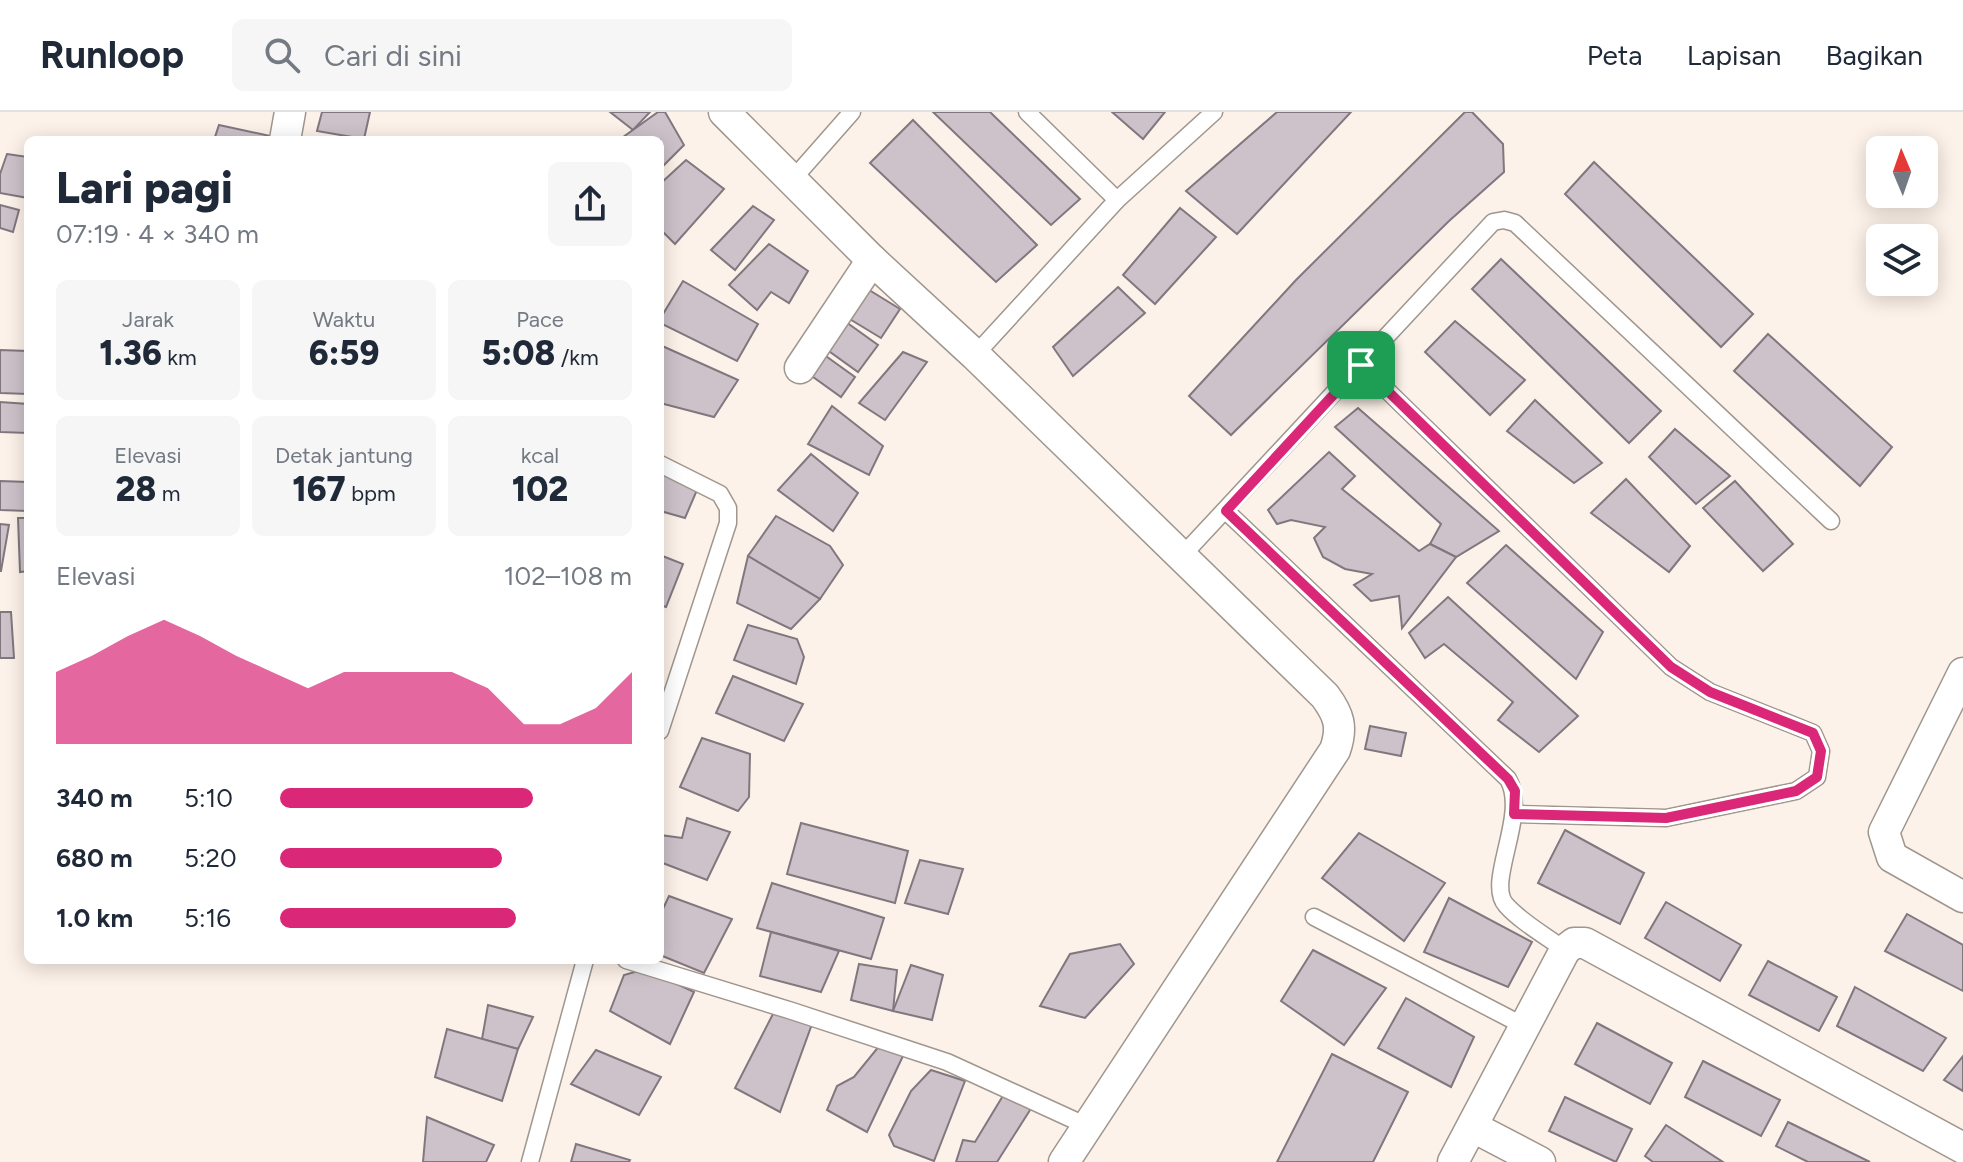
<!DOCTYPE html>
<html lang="id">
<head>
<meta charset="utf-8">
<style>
	body { margin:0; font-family:Figtree,sans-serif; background:#f6f6f7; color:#1f2937; height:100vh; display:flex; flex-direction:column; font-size:30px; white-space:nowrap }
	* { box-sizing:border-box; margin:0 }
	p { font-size:26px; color:#747a83 }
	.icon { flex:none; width:44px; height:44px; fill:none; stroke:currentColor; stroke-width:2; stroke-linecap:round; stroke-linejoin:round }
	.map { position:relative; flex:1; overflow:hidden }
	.details { position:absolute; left:24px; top:24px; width:640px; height:828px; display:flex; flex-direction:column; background:#fff; border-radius:12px; box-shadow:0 4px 20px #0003 }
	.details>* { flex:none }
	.needle { width:52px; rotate:358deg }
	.controls { position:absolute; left:1866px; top:24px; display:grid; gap:16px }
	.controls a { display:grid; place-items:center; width:72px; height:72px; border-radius:12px; background:#fff; box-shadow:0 4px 20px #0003; font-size:40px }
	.pin { position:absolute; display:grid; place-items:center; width:68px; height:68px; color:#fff; margin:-34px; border-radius:16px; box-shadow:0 4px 12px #0006 }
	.round { display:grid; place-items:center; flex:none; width:84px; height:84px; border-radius:12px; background:#f6f6f7 }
	.overview { display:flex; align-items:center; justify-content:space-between; height:136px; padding:0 32px }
	h1 { font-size:44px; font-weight:800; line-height:60px }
	.figures { display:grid; grid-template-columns:repeat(3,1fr); gap:12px; height:136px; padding:8px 32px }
	.figures div { display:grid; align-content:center; border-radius:12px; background:#f6f6f7; text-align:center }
	.figures b { font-size:34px; font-weight:800 }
	.figures small { font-size:22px; font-weight:400 }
	.figures p { font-size:22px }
	.chart { height:224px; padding:16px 32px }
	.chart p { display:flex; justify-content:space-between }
	.chart svg { width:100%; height:144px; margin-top:8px; fill:#db2777; opacity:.7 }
	ul { padding:0 32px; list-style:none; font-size:26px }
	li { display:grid; grid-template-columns:128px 96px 1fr; align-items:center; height:60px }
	li i { height:20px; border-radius:10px; background:#db2777 }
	header { display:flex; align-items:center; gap:48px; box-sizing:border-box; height:112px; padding:0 40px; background:#fff; border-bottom:2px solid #e0e1e3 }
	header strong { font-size:38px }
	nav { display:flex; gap:44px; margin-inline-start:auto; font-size:28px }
	.search { width:560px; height:72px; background:#f6f6f7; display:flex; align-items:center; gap:20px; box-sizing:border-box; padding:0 28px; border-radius:12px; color:#747a83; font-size:30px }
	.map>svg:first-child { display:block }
	.building { fill:#cdc2ca; stroke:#81777e; stroke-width:2 }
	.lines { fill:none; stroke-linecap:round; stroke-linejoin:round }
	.lane-casing { stroke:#9f968e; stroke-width:19 }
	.street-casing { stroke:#9f968e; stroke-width:33 }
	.lane { stroke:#fff; stroke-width:16 }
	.street { stroke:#fff; stroke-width:30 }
	.route-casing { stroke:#fff; stroke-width:16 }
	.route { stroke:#db2777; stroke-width:10 }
</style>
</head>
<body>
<header>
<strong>Runloop</strong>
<div class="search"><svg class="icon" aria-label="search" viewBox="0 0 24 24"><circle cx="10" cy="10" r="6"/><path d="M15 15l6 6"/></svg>Cari di sini</div>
<nav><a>Peta</a><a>Lapisan</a><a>Bagikan</a></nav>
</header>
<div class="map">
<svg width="1963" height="1050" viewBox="0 0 1963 1050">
	<rect width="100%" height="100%" fill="#fdf2e9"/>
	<g class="building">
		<path d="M 322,0 L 370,0 L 364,27 L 317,19 Z"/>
		<path d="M 610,0 L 650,0 L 633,18 Z"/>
		<path d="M 658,0 L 665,0 L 684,33 L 660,57 L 660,28 L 619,28 Z"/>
		<path d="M 933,0 L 990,0 L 1080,87 L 1051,113 Z"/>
		<path d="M 1112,0 L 1165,0 L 1143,27 Z"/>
		<path d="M 1277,0 L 1351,0 L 1237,122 L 1186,79 Z"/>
		<path d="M 1465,0 L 1472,0 L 1503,32 L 1504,60 L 1449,109 L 1231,323 L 1189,284 L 1296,168 Z"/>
		<path d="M 913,8 L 1037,133 L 996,170 L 870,51 Z"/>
		<path d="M 219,13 L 275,25 L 275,28 L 214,28 Z"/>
		<path d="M 7,42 L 28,45 L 28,86 L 0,81 L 0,62 Z"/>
		<path d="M 686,48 L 724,77 L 675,132 L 660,117 L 660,72 Z"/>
		<path d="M 1594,50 L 1753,202 L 1721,235 L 1565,82 Z"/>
		<path d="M 0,93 L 19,98 L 13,120 L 0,116 Z"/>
		<path d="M 753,94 L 774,108 L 735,158 L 711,138 Z"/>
		<path d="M 1180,96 L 1216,125 L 1155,192 L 1123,163 Z"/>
		<path d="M 769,132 L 808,159 L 789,191 L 771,180 L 757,198 L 729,173 Z"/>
		<path d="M 1501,147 L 1661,299 L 1629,331 L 1472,177 Z"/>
		<path d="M 683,169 L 758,212 L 737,249 L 660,211 L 660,207 Z"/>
		<path d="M 861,173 L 900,197 L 881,226 L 843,203 Z"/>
		<path d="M 1118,175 L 1145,201 L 1073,264 L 1053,235 Z"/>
		<path d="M 1455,209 L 1525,268 L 1490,303 L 1425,240 Z"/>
		<path d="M 846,210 L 878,233 L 858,260 L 826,237 Z"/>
		<path d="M 1768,222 L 1892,335 L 1860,374 L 1734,259 Z"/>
		<path d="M 660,233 L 738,268 L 714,305 L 660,291 Z"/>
		<path d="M 816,237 L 855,265 L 841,285 L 802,257 Z"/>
		<path d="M 0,238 L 28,239 L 28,282 L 0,281 Z"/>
		<path d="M 903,240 L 927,250 L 885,308 L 859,291 Z"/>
		<path d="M 1535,288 L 1602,351 L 1574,371 L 1507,319 Z"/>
		<path d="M 0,290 L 28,292 L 28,321 L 0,320 Z"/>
		<path d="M 832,294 L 883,334 L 869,363 L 808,332 Z"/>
		<path d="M 1358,296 L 1499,419 L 1456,445 L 1430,432 L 1441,412 L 1335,315 Z"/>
		<path d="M 1675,317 L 1730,364 L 1696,392 L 1649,345 Z"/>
		<path d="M 1329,340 L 1355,364 L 1342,377 L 1419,439 L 1430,432 L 1456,445 L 1402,516 L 1399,484 L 1371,489 L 1354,473 L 1372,462 L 1345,457 L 1323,445 L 1314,426 L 1325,415 L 1291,408 L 1277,412 L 1268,398 Z"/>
		<path d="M 811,342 L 858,381 L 833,419 L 778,378 Z"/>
		<path d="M 660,360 L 697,378 L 685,406 L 664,400 L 660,406 Z"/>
		<path d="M 1626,367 L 1690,434 L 1669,460 L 1591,401 Z"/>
		<path d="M 0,369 L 28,370 L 28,399 L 0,398 Z"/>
		<path d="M 1735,369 L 1793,432 L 1763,459 L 1703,396 Z"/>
		<path d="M 776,404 L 830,434 L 843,453 L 820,487 L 748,444 Z"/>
		<path d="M 18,406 L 28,406 L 28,459 L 20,460 Z"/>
		<path d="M 0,412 L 9,413 L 1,459 L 0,459 Z"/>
		<path d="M 1506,433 L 1603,520 L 1576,567 L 1467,471 Z"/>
		<path d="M 660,443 L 683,452 L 666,495 L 660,493 Z"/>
		<path d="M 748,444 L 820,487 L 791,517 L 737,491 Z"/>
		<path d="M 1448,485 L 1578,604 L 1539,640 L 1498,608 L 1513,590 L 1444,532 L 1425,546 L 1409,521 Z"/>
		<path d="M 0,500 L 11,500 L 14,546 L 0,546 Z"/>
		<path d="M 748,513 L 797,527 L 804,545 L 796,572 L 734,548 Z"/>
		<path d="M 733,564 L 803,592 L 784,629 L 716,601 Z"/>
		<path d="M 1370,614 L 1406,621 L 1401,644 L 1365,637 Z"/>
		<path d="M 702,626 L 750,642 L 749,685 L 738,699 L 680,675 Z"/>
		<path d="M 687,706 L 730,720 L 707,768 L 660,750 L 660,723 L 682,726 Z"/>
		<path d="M 801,711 L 908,739 L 895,791 L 787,762 Z"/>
		<path d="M 1565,718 L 1644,761 L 1620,812 L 1538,771 Z"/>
		<path d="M 1359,721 L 1445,771 L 1404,829 L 1322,766 Z"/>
		<path d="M 920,748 L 963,757 L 948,802 L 905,791 Z"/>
		<path d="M 772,771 L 884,806 L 871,847 L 757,816 Z"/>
		<path d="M 669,784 L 732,807 L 704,861 L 660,843 L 660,803 Z"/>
		<path d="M 1449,786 L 1532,830 L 1508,875 L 1424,840 Z"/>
		<path d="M 1666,790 L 1741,833 L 1720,869 L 1645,826 Z"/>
		<path d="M 1907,802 L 1963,833 L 1963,879 L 1885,839 Z"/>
		<path d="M 771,820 L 839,839 L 821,880 L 760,864 Z"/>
		<path d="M 1120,832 L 1134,852 L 1085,906 L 1040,894 L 1070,842 Z"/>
		<path d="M 1313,838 L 1386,876 L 1344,933 L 1281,889 Z"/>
		<path d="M 1768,849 L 1837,885 L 1819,919 L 1749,883 Z"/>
		<path d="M 859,852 L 897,858 L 893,899 L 851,888 Z"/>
		<path d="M 911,853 L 943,863 L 932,908 L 893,899 Z"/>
		<path d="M 645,857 L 694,880 L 670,932 L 610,899 L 624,863 Z"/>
		<path d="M 1855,875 L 1946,926 L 1923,959 L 1837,914 Z"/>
		<path d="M 1406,886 L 1474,925 L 1451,975 L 1378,936 Z"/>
		<path d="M 488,893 L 533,905 L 518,937 L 482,927 Z"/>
		<path d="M 775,898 L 812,912 L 780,1000 L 735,976 Z"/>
		<path d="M 1597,911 L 1672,951 L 1650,992 L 1575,952 Z"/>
		<path d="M 447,917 L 518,937 L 502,989 L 435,965 Z"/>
		<path d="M 880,933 L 903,944 L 867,1020 L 827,998 L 837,974 L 854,965 Z"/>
		<path d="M 596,938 L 661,965 L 639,1003 L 571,972 Z"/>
		<path d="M 1332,942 L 1408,980 L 1373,1050 L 1277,1050 Z"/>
		<path d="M 1963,944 L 1963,979 L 1944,968 Z"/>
		<path d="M 1703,949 L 1780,988 L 1761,1024 L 1685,985 Z"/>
		<path d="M 931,958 L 965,969 L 934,1049 L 894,1034 L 889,1023 L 911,979 Z"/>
		<path d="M 1004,982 L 1032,995 L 997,1050 L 956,1050 L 963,1028 L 975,1030 Z"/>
		<path d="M 1565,985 L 1632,1017 L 1616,1050 L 1549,1019 Z"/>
		<path d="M 427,1005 L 494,1033 L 486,1050 L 423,1050 Z"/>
		<path d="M 1788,1010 L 1870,1050 L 1808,1050 L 1776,1034 Z"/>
		<path d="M 1666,1013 L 1723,1050 L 1653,1050 L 1645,1044 Z"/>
		<path d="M 576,1032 L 630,1048 L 629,1050 L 571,1050 Z"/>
	</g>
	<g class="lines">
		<defs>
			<g id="lane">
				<path d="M 793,67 L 852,0"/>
				<path d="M 1117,88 L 1214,0"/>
				<path d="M 975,243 L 1117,88 L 1027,0"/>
				<path d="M 1361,253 L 1671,555 L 1710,580 L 1813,621 L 1821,639 L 1817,665 L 1796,679 L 1666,706 L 1514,702"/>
				<path d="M 660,352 L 720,382 L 728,396 L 728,411 L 660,619"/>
				<path d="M 1226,399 L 1508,667 C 1529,703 1485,770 1506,793 C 1521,810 1546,824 1565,838"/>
				<path d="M 1181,445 L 1493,110 L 1504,108 L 1515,111 L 1831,409"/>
				<path d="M 1314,805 L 1524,914"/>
				<path d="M 626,848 L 792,899 L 947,950 L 1087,1014"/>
				<path d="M 530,1050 L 585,848"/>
			</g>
			<g id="street">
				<path d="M 724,0 L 872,148 L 975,243 L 1325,584 C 1339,603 1343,615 1335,638 L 1064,1050"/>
				<path d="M 285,28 L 290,0"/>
				<path d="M 800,256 L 872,148"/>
				<path d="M 1963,561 L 1884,720 L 1892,745 L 1963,785"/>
				<path d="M 1473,1015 L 1540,1050"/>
				<path d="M 1453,1050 L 1565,838 L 1574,831 L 1585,831 L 1963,1036"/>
			</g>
		</defs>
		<use href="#lane" class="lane-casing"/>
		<use href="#street" class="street-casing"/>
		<use href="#lane" class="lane"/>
		<use href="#street" class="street"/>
	</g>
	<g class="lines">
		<defs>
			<path id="route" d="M 1361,253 L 1671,555 L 1710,580 L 1813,621 L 1821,639 L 1817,665 L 1796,679 L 1666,706 L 1514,702 L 1515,679 L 1508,667 L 1226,399 Z"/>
		</defs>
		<use href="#route" class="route-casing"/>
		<use href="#route" class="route"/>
	</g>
</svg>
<div class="controls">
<a><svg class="needle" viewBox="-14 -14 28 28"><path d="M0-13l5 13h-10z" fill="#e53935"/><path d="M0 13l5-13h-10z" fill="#747a83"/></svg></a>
<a><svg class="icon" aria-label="layers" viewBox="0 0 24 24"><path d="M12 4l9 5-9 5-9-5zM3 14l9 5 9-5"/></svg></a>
</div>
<div class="pin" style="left:1361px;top:253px;background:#1e9e55"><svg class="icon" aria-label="arrive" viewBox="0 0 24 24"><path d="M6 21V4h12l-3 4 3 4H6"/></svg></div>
<section class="details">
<div class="overview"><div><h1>Lari pagi</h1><p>07:19 · 4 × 340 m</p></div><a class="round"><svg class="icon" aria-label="share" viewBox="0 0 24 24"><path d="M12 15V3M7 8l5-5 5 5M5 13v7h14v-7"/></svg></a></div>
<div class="figures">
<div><p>Jarak</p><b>1.36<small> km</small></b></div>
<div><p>Waktu</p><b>6:59</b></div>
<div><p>Pace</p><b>5:08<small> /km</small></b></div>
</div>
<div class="figures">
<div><p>Elevasi</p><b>28<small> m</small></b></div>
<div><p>Detak jantung</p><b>167<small> bpm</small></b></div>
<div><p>kcal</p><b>102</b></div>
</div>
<div class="chart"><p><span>Elevasi</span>102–108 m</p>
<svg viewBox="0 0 160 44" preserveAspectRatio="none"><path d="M0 44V22L10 17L20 11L30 6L40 11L50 17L60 22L70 27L80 22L90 22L100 22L110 22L120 27L130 38L140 38L150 33L160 22V44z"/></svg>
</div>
<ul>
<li><b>340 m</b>5:10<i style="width:72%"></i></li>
<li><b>680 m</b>5:20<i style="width:63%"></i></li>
<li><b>1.0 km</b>5:16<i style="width:67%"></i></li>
</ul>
</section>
</div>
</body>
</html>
